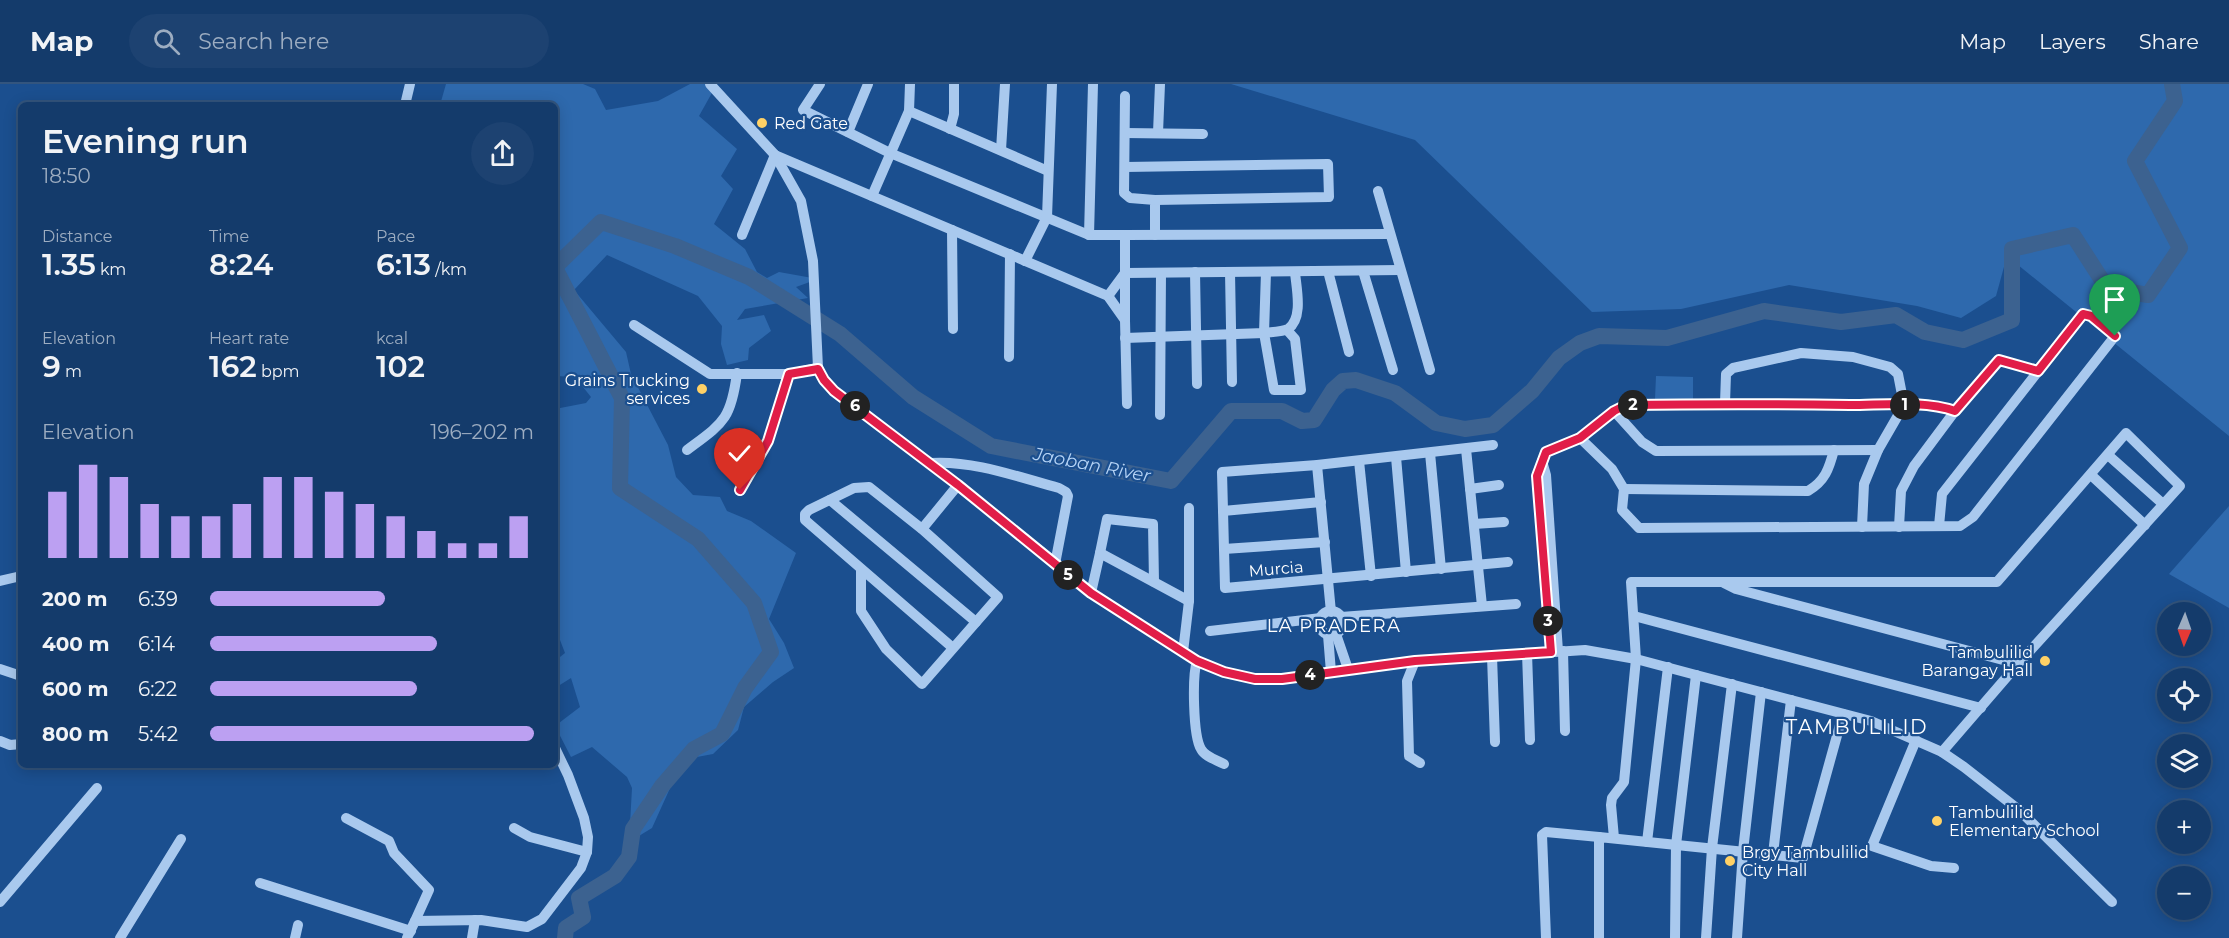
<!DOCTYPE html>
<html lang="en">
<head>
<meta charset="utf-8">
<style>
	body { margin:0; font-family:Montserrat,sans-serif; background:#1d4271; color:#f1f3f6; height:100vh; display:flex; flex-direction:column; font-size:22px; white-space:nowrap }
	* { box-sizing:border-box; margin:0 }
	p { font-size:20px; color:#9dadc1 }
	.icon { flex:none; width:33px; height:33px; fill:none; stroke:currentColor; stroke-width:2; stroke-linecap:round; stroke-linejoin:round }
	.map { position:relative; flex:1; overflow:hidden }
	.side { position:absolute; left:18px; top:18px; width:540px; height:666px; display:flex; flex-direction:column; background:#143b6b; border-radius:9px; box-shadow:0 3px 15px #0003,0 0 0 2px #33557e }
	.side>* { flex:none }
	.needle { width:39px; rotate:182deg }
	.controls { position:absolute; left:2157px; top:518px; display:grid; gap:12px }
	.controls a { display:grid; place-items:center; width:54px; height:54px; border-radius:50%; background:#143b6b; box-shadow:0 3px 15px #0003,0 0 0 2px #33557e; font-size:30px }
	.pin { position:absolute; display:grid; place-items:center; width:51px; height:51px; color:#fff; margin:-62px -26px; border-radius:50% 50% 50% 0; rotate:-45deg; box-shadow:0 0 6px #0007 }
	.pin .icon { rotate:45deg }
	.km { position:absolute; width:30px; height:30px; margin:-15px; border-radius:50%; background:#222; color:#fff; font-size:16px; line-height:30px; text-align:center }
	.round { display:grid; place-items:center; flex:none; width:63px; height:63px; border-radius:32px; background:#1d4271 }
	.summary { display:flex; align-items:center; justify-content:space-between; height:102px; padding:0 24px }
	h1 { font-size:33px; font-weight:600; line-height:45px }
	.metrics { display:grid; grid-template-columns:repeat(3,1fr); gap:9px; height:102px; padding:6px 24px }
	.metrics div { display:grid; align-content:center }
	.metrics b { font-size:30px; font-weight:600 }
	.metrics small { font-size:16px; font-weight:400 }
	.metrics p { font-size:16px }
	.chart { height:168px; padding:12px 24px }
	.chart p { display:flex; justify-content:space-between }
	.chart svg { width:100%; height:108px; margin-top:6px; stroke:#bca0f2; stroke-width:6 }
	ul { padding:0 24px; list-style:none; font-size:20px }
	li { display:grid; grid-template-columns:96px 72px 1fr; align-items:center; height:45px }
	li i { height:15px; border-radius:8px; background:#bca0f2 }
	header { display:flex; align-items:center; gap:36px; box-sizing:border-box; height:84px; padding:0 30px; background:#143b6b; border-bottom:2px solid #33557e }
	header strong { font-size:28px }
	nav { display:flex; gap:33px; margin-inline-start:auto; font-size:21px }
	.search { width:420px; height:54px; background:#1d4271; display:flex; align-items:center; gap:15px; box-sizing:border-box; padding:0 21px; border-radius:33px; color:#9dadc1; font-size:22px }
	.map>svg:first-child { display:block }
	.green { fill:#2e69ad }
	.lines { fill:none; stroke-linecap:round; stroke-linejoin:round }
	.river { stroke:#3c6290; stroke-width:16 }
	.minor { stroke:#a9c9ee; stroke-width:10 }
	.route-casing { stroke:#fff; stroke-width:12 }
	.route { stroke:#e11d48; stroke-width:8 }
	.poi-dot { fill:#ffd166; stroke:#1b4f8f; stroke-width:2 }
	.labels { text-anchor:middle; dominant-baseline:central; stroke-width:4.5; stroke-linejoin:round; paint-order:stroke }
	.poi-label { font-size:16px; fill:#fff; stroke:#1b4f8f; text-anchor:start }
	.street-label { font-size:16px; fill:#fff; stroke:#1b4f8f }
	.water-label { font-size:18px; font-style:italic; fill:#b5d3f5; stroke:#1b4f8f }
	.neighbourhood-label { font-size:18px; letter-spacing:1.5px; fill:#fff; stroke:#1b4f8f }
	.quarter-label { font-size:20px; letter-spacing:1.5px; fill:#fff; stroke:#1b4f8f }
</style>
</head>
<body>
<header>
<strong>Map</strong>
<div class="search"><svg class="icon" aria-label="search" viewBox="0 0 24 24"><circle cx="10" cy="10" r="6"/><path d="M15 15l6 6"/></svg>Search here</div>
<nav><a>Map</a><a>Layers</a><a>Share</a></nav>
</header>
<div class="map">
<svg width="2229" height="854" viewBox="0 0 2229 854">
	<rect width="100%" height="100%" fill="#1b4f8f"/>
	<g class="green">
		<path d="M 446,0 L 583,0 L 595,5 L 606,26 L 658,17 L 690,0 L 706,0 L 713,7 L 699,32 L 737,65 L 721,92 L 733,105 L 714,140 L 745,165 L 757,188 L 767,194 L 779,188 L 818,195 L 796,203 L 808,214 L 745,225 L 737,236 L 764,231 L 771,247 L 749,264 L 748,276 L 727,281 L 721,260 L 722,242 L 698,212 L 607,171 L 574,206 L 626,268 L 631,290 L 668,361 L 676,393 L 693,411 L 720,413 L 727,427 L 751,437 L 796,469 L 769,535 L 784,559 L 794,584 L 773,598 L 744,623 L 738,646 L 713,670 L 697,673 L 676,691 L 652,744 L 629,758 L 632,704 L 627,693 L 592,663 L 571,673 L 555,642 L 580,623 L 571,594 L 555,604 L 555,577 L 565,569 L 555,543 L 555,325 L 586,319 L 591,313 L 575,293 L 555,292 L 555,21 L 440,21 Z"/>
		<path d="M 1231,0 L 2229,0 L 2229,352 L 2007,172 L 1996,212 L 1961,234 L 1917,222 L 1789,201 L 1681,225 L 1592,228 L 1415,56 Z"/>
		<path d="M 1656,292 L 1693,293 L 1693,316 L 1655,315 Z"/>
		<path d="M 2229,422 L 2229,524 L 2169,490 Z"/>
	</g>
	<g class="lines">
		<g class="river">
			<path d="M 555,183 L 601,138 L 675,162 L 749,193 L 840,250 L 913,313 L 991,362 L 1171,397 L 1231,327 L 1282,327 L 1302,337 L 1314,336 L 1333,306 L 1343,297 L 1356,296 L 1395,309 L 1436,339 L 1465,345 L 1493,341 L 1532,307 L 1559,274 L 1580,259 L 1599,252 L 1667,254 L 1764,227 L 1841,238 L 1896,231 L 1925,248 L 1963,256 L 2012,236 L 2012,165 L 2073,151 L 2107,204 L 2148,211 L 2180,164 L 2135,77 L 2175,17 L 2172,0"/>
			<path d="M 555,184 L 622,314 L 620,404 L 698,455 L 754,519 L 771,568 L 745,604 L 722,650 L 694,665 L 662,702 L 633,745 L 629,773 L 615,792 L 579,814 L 583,833 L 566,844 L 565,854"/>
		</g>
		<g class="minor">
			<path d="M 710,0 L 775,71 L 801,117 L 813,177 L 818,284 L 824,296 L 834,307 L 958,401 L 1091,509 L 1197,577 L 1224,588 L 1255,595 L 1282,595 L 1415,577 L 1585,566 L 1636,575 L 1696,591 L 1871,637 L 1942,668 L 1964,683 L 2019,726 L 2112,818"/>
			<path d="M 820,0 L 803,26 L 890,69 L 1089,151 L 1125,151"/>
			<path d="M 1125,12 L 1124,109 L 1130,114 L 1155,116 L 1155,151"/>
			<path d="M 405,21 L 410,0"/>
			<path d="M 909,27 L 1048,87"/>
			<path d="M 950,45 L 954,30 L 954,0"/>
			<path d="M 848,48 L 868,0"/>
			<path d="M 1125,49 L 1203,50"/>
			<path d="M 1158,49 L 1160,0"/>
			<path d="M 1001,66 L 1005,0"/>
			<path d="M 1125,83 L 1328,80 L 1329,113 L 1155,116"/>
			<path d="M 1378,107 L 1430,286"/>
			<path d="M 872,112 L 909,27 L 910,0"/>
			<path d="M 952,146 L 953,245"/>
			<path d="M 742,151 L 775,71 L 1108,212 L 1125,236 L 1127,320"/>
			<path d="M 1089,151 L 1093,0"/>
			<path d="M 1025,177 L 1047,133 L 1052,0"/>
			<path d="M 1328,187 L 1349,268"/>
			<path d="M 1363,187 L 1393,286"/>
			<path d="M 1195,188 L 1197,300"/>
			<path d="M 1230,188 L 1232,298"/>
			<path d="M 1266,188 L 1264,249 L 1274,306 L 1301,306 L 1295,255 L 1287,246"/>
			<path d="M 1108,212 L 1125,189 L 1400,186"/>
			<path d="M 1125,236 L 1125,151 L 1389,150"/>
			<path d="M 634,241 L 710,290 L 789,290"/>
			<path d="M 1125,254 L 1264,249 C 1271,248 1282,248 1288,245 C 1304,234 1296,203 1295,188"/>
			<path d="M 1009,273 L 1010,170"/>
			<path d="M 1725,319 L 1726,290 L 1733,284 L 1801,269 L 1853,273 L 1890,283 L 1898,290 L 1904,321 L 1878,366 L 1864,400 L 1862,443"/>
			<path d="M 1614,327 L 1642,358 L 1656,367 L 1878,366"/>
			<path d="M 1160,331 L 1161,189"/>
			<path d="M 1580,354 L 1612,385 L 1624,405 L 1622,426 L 1639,444 L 1960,442 L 1973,433 L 2115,252 L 2091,232 L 2083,230 L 1942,410 L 1939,442"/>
			<path d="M 1493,361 L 1317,381 L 1222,388 L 1225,504 L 1508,478"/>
			<path d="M 1466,365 L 1482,522"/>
			<path d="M 687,366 C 723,339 731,336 737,289"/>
			<path d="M 1430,369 L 1441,485"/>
			<path d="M 2108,371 L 2163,420"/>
			<path d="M 1396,373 L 1406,488"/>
			<path d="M 1359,377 L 1371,492"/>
			<path d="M 1542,377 L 1546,391 L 1558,567"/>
			<path d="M 930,379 C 973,376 1018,393 1059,404 L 1066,408 L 1068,412 L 1055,480"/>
			<path d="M 1317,381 L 1331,528"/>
			<path d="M 2091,391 L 2145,441"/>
			<path d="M 1470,405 L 1499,401"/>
			<path d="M 1624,405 L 1808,407 C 1825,397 1829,385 1834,366"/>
			<path d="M 740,407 L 768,357 L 789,290 L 818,284"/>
			<path d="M 830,416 L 976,538"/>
			<path d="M 1223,427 L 1321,418"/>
			<path d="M 1474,440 L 1504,438"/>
			<path d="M 1899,443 L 1901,407 L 1914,382 L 1955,327 L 1999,276 L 2038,287"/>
			<path d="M 922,445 L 958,401"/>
			<path d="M 1224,465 L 1325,458"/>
			<path d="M 1100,469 L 1107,435 L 1153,440 L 1154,498"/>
			<path d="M 861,485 L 861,527 L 886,565 L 922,600 L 998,513 L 922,445 L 869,403 L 854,404 L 809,426 L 805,430 L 805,436 L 953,564"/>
			<path d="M 0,497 L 21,492"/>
			<path d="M 1724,499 L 1736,505 L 2018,580"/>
			<path d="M 1091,509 L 1100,469 L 1189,517"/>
			<circle cx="1331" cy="539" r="12"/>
			<path d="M 1634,532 L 1981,624"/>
			<path d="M 1341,533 L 1516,520"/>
			<path d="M 1210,547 L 1321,534"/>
			<path d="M 1336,550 L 1348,585"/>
			<path d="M 1328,551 L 1331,588"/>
			<path d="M 1563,567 L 1565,647"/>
			<path d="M 1183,568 L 1189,517 L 1189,424"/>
			<path d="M 1551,568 L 1537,392 L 1546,368 L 1580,354 L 1614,327 L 1626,321 C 1702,320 1778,320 1855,321 C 1885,321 1927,317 1955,327"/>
			<path d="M 1527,569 L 1530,656"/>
			<path d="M 1492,572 L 1495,658"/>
			<path d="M 1197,577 C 1192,592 1193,652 1201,665 C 1205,673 1217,676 1224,680"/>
			<path d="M 1415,577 L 1407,597 L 1409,672 L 1420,679"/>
			<path d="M 0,585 L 21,592"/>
			<path d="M 1916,656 L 1872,762 L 1931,782 L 1954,784"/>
			<path d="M 0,657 L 10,661 L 21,660"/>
			<path d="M 346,734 L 389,757 L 394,769 L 429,806 L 415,837"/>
			<path d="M 514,744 L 530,753 L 587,768"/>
			<path d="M 1614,754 L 1611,721 L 1612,714 L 1624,698 L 1636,575 L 1631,498 L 1997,498 L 2126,349 L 2180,402 L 2018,580 L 1942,668"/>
			<path d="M 1647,758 L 1668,583"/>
			<path d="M 1773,770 L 1791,616"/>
			<path d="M 260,799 L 411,847"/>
			<path d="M 0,818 L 97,704"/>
			<path d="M 120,854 L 181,755"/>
			<path d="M 295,854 L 298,841"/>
			<path d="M 407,854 L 415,837 L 481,836 L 527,843 L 542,835 L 581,784 L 587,768 L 588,753 L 584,734 L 568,691 L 555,664"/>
			<path d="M 472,854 L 475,836"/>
			<path d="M 1546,854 L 1542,751 L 1546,748 L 1599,753"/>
			<path d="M 1599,854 L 1599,753 L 1803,774 L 1843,630"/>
			<path d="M 1675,854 L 1676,761 L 1696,591"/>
			<path d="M 1706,854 L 1712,764 L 1732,600"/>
			<path d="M 1737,854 L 1743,767 L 1761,608"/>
		</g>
	</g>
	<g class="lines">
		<defs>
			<path id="route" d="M 740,406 L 768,357 L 789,290 L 818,285 L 824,296 L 834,307 L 958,401 L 1091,509 L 1197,577 L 1224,588 L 1255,595 L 1282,595 L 1415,577 L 1551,568 L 1537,392 L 1546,368 L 1580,354 L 1614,327 L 1626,321 C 1701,320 1775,320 1850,321 C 1882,321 1925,316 1955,327 L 1999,276 L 2038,287 L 2083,230 L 2091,232 L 2115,252"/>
		</defs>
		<use href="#route" class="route-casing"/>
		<use href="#route" class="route"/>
	</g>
	<g class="poi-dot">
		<circle cx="762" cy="39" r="6"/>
		<circle cx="702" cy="305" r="6"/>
		<circle cx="2045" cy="577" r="6"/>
		<circle cx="1937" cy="737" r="6"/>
		<circle cx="1730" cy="777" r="6"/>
	</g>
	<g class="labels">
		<g class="poi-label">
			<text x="774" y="39">Red Gate</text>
			<text x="690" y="296" text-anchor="end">Grains Trucking<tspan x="690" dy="18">services</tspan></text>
			<text x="2033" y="568" text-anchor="end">Tambulilid<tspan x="2033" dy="18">Barangay Hall</tspan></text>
			<text x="1949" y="728">Tambulilid<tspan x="1949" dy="18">Elementary School</tspan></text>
			<text x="1742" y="768">Brgy Tambulilid<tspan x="1742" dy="18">City Hall</tspan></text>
		</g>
		<g class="street-label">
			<text transform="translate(1276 485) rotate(-5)">Murcia</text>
		</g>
		<g class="water-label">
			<text transform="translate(1092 381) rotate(11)">Jaoban River</text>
		</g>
		<g class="neighbourhood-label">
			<text x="1334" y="542">LA PRADERA</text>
		</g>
		<g class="quarter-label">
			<text x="1857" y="643">TAMBULILID</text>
		</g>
	</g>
</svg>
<div class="controls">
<a><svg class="needle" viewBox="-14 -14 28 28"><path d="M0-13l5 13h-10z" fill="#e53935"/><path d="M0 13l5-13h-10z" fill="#9dadc1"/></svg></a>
<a><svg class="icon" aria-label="locate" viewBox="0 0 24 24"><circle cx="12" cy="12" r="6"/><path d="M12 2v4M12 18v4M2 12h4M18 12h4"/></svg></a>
<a><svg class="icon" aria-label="layers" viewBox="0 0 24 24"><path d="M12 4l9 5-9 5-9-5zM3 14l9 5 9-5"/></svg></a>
<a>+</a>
<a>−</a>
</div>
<div class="pin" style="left:2115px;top:252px;background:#1e9e55"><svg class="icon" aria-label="arrive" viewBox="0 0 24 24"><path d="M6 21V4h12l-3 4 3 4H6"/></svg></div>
<div class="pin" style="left:740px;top:406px;background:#d93025"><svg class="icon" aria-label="check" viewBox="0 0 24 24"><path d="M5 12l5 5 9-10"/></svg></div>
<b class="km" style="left:1905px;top:321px">1</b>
<b class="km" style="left:1633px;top:321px">2</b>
<b class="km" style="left:1548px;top:537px">3</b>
<b class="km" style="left:1310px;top:591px">4</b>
<b class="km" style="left:1068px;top:491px">5</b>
<b class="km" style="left:855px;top:322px">6</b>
<section class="side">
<div class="summary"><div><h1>Evening run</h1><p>18:50</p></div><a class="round"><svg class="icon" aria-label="share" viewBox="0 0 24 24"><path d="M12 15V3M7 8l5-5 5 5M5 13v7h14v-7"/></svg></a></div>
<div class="metrics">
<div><p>Distance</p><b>1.35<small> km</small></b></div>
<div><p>Time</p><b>8:24</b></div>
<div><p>Pace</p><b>6:13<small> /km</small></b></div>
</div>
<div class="metrics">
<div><p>Elevation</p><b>9<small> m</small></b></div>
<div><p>Heart rate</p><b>162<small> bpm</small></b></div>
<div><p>kcal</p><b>102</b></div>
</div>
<div class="chart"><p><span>Elevation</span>196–202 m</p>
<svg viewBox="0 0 160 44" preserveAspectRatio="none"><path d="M5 44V17M15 44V6M25 44V11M35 44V22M45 44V27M55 44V27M65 44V22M75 44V11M85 44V11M95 44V17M105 44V22M115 44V27M125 44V33M135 44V38M145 44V38M155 44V27"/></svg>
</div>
<ul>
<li><b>200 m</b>6:39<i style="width:54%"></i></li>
<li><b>400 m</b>6:14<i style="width:70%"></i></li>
<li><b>600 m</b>6:22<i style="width:64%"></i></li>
<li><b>800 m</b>5:42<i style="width:100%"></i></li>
</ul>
</section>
</div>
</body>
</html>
